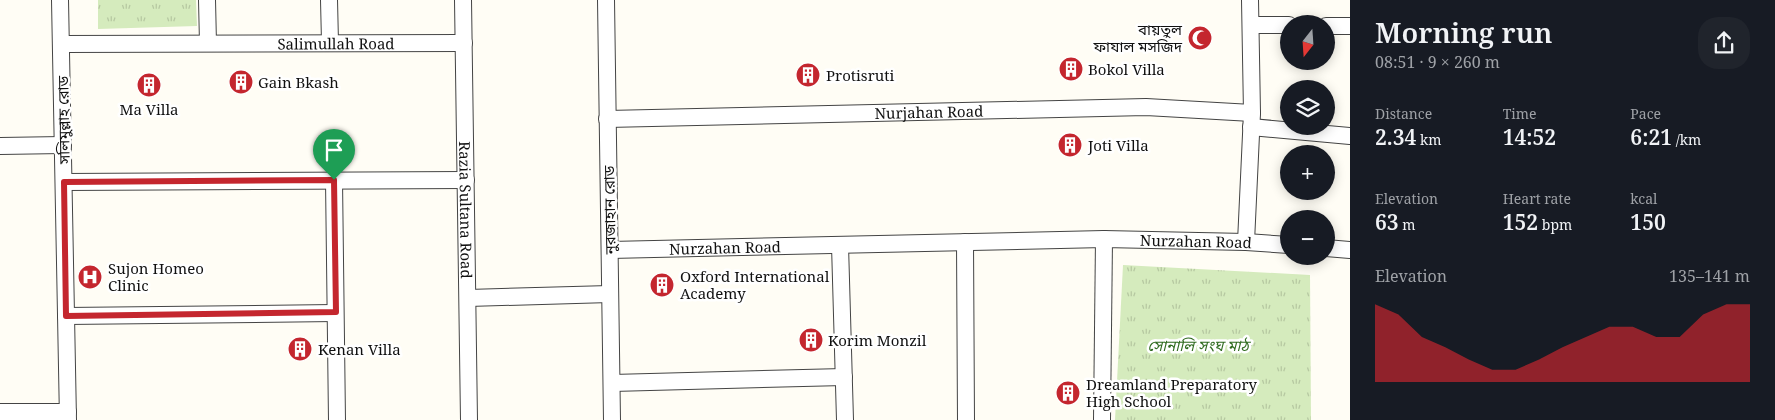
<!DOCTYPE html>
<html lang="en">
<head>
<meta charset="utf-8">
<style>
	body { margin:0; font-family:"Noto Serif","Noto Sans Bengali",serif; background:#20242c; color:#f1f3f6; height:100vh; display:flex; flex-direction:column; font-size:19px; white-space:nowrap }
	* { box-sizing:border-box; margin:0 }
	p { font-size:16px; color:#9ea1a6 }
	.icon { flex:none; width:28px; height:28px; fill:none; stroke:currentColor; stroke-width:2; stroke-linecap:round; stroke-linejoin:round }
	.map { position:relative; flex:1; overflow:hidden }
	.drawer { display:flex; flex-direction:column; background:#171b24; width:425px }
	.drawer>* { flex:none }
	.needle { width:32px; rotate:197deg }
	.tools { position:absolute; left:1280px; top:15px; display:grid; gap:10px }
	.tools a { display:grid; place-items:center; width:55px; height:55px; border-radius:50%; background:#171b24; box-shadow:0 2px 12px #0003; font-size:25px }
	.pin { position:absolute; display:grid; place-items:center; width:42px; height:42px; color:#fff; margin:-51px -21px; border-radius:50% 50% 50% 0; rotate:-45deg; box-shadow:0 0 5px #0007 }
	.pin .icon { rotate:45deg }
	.round { display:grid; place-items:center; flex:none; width:52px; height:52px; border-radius:20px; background:#20242c }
	.head { display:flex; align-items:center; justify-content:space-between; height:85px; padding:0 25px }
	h1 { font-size:28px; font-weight:600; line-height:38px }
	.figures { display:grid; grid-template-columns:repeat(3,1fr); gap:8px; height:85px; padding:5px 25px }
	.figures div { display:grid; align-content:center }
	.figures b { font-size:21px; font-weight:600 }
	.figures small { font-size:14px; font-weight:400 }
	.figures p { font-size:14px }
	.chart { height:140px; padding:10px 25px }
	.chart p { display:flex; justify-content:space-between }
	.chart svg { width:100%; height:90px; margin-top:5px; fill:#c4262e; opacity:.7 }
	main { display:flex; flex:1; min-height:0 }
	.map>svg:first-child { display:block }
	.park { fill:url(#park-tufts) }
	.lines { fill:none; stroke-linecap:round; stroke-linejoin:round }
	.street-casing { stroke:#444; stroke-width:18 }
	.street { stroke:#fff; stroke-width:16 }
	.route-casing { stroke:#fff; stroke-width:10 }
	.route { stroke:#c4262e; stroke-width:6 }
	.labels { text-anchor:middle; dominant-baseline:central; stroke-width:5; stroke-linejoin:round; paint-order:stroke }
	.poi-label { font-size:15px; fill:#111; stroke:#fff; text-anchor:start }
	.street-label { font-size:15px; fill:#111; stroke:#fff }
	.park-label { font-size:15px; font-style:italic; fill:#2f6b1f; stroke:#fff }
</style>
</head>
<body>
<main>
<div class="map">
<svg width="1350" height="420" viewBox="0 0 1350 420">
	<defs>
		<pattern id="park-tufts" width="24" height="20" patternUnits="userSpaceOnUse" patternTransform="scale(1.25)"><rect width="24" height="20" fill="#d5ebbd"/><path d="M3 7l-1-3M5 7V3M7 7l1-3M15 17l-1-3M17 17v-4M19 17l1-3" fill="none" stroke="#b6c8a1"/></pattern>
	</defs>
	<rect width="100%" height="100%" fill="#fffdf5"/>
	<g class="park">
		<path d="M 98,0 L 196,0 L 197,26 L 98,29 Z"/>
		<path d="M 1123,265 L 1310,275 L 1311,420 L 1115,420 Z"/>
	</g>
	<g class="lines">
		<defs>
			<g id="street">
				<path d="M 60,0 L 68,420"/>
				<path d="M 207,0 L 208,43"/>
				<path d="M 329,0 L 330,42"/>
				<path id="s1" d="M 463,0 L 469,420"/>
				<path d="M 606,0 L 612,420"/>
				<path d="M 1251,25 L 1289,25"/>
				<path d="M 1326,26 L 1350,26"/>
				<path id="s2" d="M 61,44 L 464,43"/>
				<path id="s3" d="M 607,119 L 1146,107 L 1252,113"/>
				<path d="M 1251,127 L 1350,136"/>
				<path d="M 0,146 L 63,145"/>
				<path d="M 334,180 L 337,420"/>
				<path d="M 64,182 L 466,180"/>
				<path d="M 965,242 L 966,420"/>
				<path d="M 1246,242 L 1252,113 L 1250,0"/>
				<path d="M 840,245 L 845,420"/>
				<path d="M 1326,248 L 1350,250"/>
				<path id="s4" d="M 610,250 L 1104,239 L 1246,242 L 1289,245"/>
				<path d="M 468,298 L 610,294"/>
				<path d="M 66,316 L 335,313"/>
				<path d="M 612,383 L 844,377"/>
				<path d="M 0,412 L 68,412"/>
				<path d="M 1102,420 L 1104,239"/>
			</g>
		</defs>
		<use href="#street" class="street-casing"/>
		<use href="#street" class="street"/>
	</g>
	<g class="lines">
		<defs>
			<path id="route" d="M 334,180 L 336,312 L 66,316 L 64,182 Z"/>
		</defs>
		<use href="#route" class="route-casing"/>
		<use href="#route" class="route"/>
	</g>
	<defs>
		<symbol id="mosque-disc" viewBox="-11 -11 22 22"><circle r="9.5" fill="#c4262e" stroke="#fff"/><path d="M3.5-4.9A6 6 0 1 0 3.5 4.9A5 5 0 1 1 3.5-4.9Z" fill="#fff"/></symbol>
		<symbol id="building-disc" viewBox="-11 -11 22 22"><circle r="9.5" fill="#c4262e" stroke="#fff"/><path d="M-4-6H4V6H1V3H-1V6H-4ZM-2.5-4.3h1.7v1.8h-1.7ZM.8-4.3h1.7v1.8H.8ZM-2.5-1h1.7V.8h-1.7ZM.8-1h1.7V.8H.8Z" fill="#fff"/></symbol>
		<symbol id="hospital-disc" viewBox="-11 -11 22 22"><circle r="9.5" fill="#c4262e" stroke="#fff"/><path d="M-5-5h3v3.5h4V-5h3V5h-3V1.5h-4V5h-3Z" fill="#fff"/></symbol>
	</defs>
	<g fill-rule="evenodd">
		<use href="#mosque-disc" x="1186" y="24" width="28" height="28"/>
		<use href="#building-disc" x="1057" y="55" width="28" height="28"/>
		<use href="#building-disc" x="794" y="61" width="28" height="28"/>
		<use href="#building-disc" x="227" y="68" width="28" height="28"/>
		<use href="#building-disc" x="135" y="71" width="28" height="28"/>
		<use href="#building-disc" x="1056" y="131" width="28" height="28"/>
		<use href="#hospital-disc" x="76" y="263" width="28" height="28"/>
		<use href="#building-disc" x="648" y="271" width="28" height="28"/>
		<use href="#building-disc" x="797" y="326" width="28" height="28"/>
		<use href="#building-disc" x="286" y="335" width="28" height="28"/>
		<use href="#building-disc" x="1054" y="379" width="28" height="28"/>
	</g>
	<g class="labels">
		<g class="poi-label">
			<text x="1182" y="29" text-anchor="end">বায়তুল<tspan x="1182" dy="17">ফাযাল মসজিদ</tspan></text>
			<text x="1088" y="69">Bokol Villa</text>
			<text x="826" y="75">Protisruti</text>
			<text x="258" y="82">Gain Bkash</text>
			<text x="149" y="109" text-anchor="middle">Ma Villa</text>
			<text x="1088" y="145">Joti Villa</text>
			<text x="108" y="268">Sujon Homeo<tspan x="108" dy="17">Clinic</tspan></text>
			<text x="680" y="276">Oxford International<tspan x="680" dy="17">Academy</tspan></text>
			<text x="828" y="340">Korim Monzil</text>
			<text x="318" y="349">Kenan Villa</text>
			<text x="1086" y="384">Dreamland Preparatory<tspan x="1086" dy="17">High School</tspan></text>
		</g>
		<g class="street-label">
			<text stroke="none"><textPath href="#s2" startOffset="275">Salimullah Road</textPath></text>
			<text stroke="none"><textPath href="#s3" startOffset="322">Nurjahan Road</textPath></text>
			<text transform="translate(63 120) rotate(-91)">সলিমুল্লাহ রোড</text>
			<text stroke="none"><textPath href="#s1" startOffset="210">Razia Sultana Road</textPath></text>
			<text transform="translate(609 210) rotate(-91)">নুরজাহান রোড</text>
			<text stroke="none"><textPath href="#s4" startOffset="586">Nurzahan Road</textPath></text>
			<text stroke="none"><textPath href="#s4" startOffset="115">Nurzahan Road</textPath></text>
		</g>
		<g class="park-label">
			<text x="1198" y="345">সোনালি সংঘ মাঠ</text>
		</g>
	</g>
</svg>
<div class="tools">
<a><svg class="needle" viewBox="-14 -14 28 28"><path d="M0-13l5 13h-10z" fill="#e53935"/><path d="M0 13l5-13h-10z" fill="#9ea1a6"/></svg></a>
<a><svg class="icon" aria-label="layers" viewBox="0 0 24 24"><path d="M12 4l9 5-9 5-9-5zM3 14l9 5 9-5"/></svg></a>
<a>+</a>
<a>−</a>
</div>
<div class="pin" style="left:334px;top:180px;background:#1e9e55"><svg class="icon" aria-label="arrive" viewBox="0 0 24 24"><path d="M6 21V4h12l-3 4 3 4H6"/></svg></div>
</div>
<section class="drawer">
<div class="head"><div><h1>Morning run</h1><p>08:51 · 9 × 260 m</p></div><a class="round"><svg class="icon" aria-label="share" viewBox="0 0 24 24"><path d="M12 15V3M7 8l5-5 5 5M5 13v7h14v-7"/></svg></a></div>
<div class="figures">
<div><p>Distance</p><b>2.34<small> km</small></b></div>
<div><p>Time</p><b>14:52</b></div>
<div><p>Pace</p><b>6:21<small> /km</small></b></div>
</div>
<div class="figures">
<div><p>Elevation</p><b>63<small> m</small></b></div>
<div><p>Heart rate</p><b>152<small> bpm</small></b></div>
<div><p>kcal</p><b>150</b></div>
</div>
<div class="chart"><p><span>Elevation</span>135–141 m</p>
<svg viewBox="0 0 160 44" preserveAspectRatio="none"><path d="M0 44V6L10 11L20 22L30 27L40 33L50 38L60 38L70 33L80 27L90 22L100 17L110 17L120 22L130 22L140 11L150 6L160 6V44z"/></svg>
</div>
</section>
</main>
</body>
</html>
